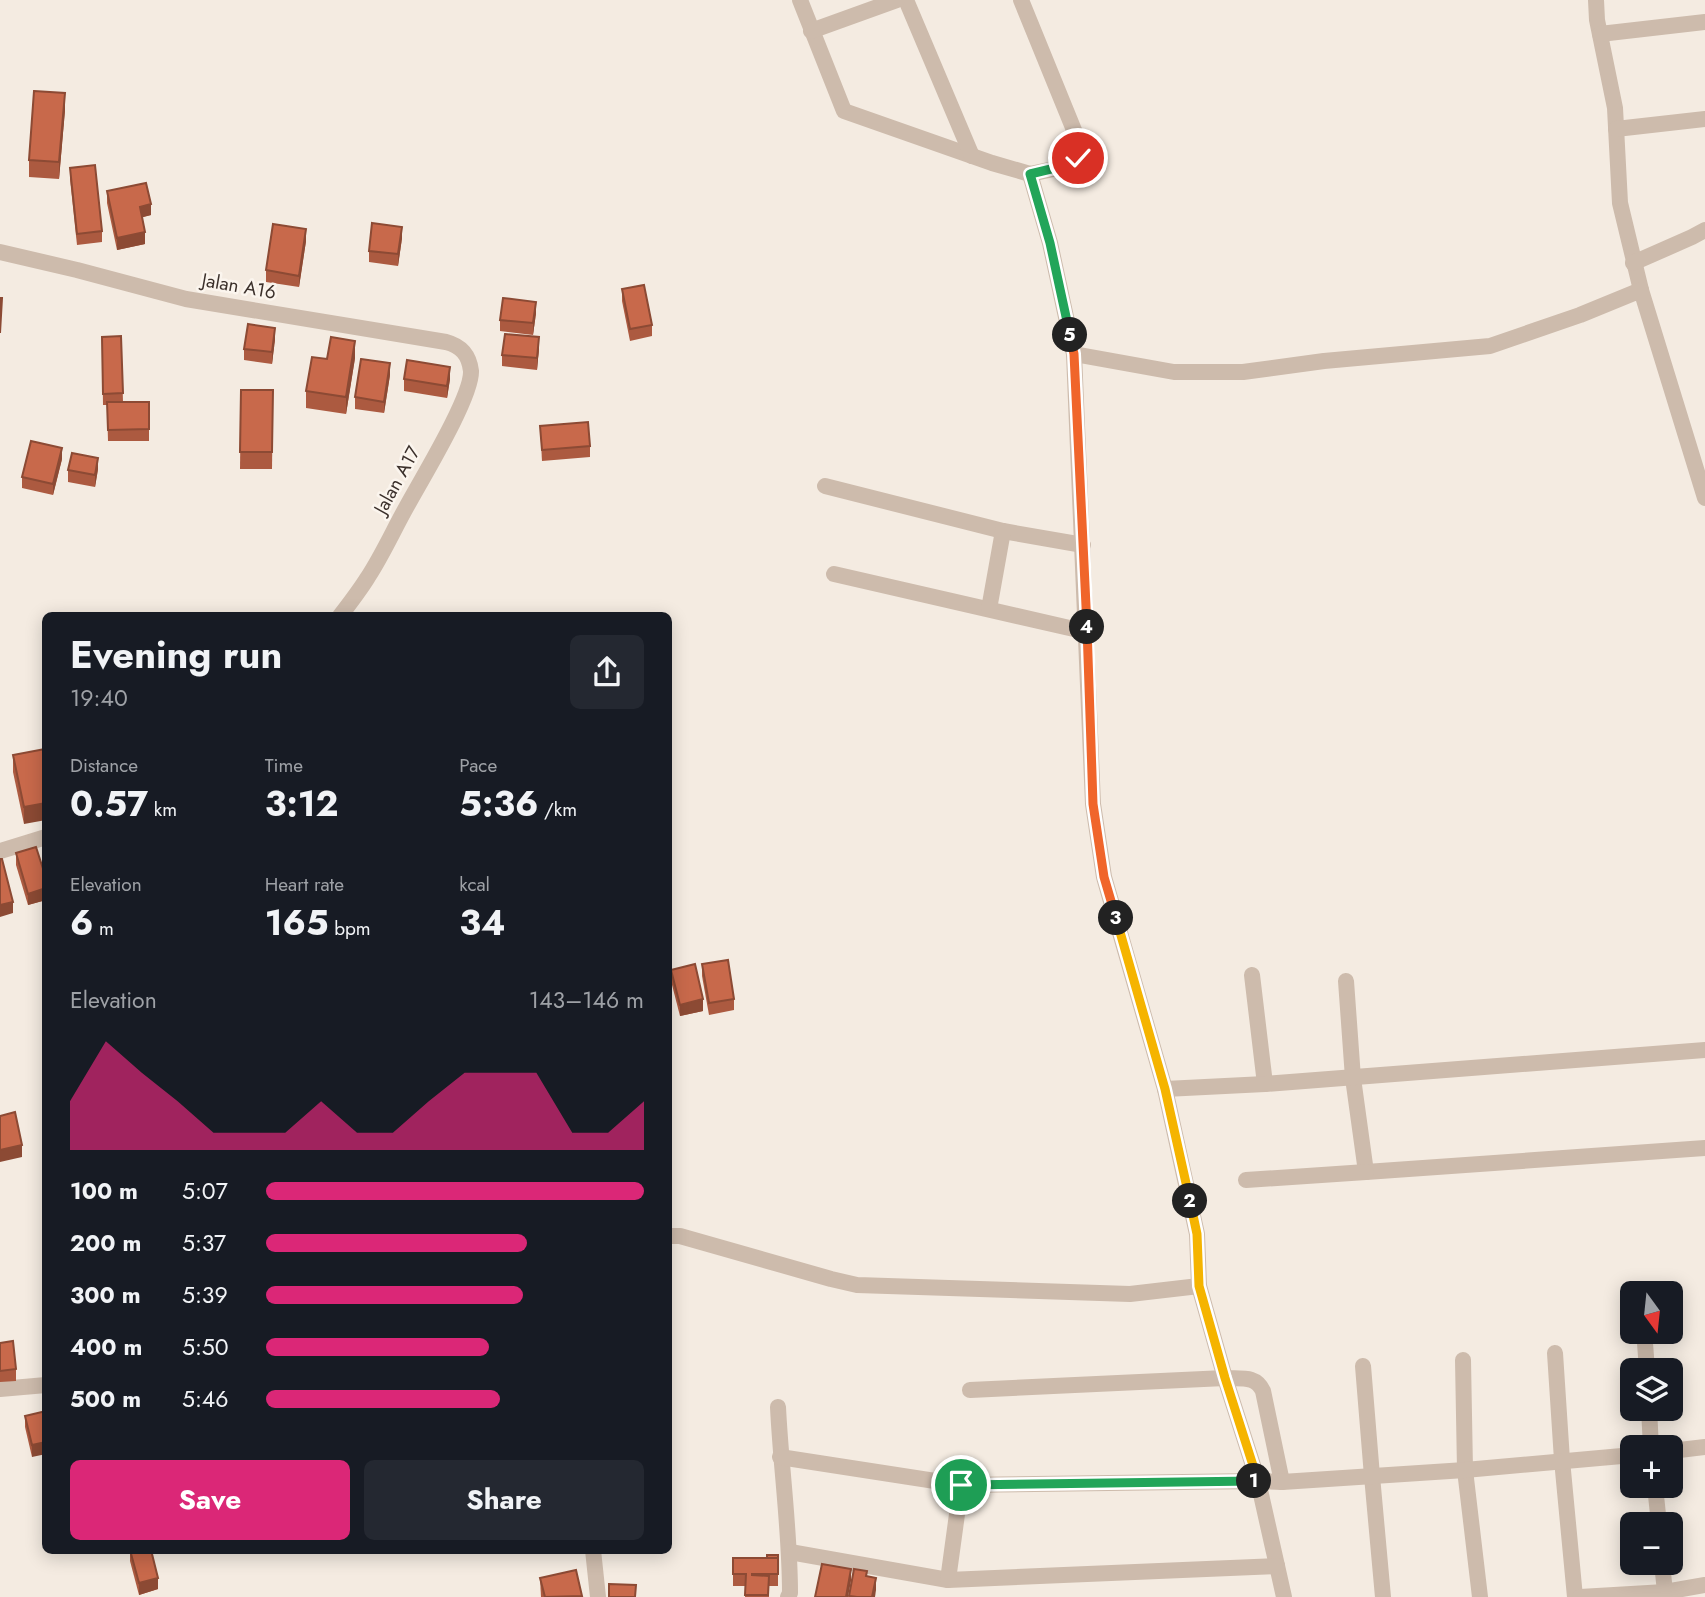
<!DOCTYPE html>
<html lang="en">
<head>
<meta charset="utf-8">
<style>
	body { margin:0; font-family:Jost,sans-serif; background:#242831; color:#f1f3f6; height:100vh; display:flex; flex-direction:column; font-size:26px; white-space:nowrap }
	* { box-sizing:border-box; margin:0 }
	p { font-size:23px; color:#9ea1a6 }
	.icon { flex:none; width:38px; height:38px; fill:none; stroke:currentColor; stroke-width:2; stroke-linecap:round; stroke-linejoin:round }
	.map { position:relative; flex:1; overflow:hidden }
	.side { position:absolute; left:42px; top:612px; width:630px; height:942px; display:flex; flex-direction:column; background:#171b24; border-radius:10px; box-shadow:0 4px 18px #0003 }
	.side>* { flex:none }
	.needle { width:46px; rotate:165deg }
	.fabs { position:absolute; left:1620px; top:1281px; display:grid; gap:14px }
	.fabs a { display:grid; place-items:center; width:63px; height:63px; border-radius:10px; background:#171b24; box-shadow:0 4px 18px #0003; font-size:35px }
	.pin { position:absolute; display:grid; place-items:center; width:60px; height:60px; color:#fff; margin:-30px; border:4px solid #fff; border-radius:50%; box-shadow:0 2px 7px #0007 }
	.km { position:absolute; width:35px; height:35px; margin:-18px; border-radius:50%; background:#222; color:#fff; font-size:19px; line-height:35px; text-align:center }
	.round { display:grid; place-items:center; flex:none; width:74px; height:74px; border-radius:10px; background:#242831 }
	.summary { display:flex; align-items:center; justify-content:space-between; height:119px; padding:0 28px }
	h1 { font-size:38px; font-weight:700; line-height:52px }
	.figures { display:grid; grid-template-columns:repeat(3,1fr); gap:10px; height:119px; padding:7px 28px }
	.figures div { display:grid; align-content:center }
	.figures b { font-size:35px; font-weight:700 }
	.figures small { font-size:19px; font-weight:400 }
	.figures p { font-size:19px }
	.chart { height:196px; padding:14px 28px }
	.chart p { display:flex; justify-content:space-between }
	.chart svg { width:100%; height:126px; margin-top:7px; fill:#db2777; opacity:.7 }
	.button { display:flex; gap:14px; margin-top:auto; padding:14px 28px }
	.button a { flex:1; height:80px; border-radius:10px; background:#db2777; color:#fff; font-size:28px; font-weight:700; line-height:80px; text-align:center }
	.button a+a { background:#242831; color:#f1f3f6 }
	ul { padding:0 28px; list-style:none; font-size:23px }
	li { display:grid; grid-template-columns:112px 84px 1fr; align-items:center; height:52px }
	li i { height:18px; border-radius:9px; background:#db2777 }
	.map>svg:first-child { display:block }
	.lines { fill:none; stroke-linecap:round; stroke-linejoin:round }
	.minor { stroke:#cdbbac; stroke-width:16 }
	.wall { fill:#ac5a40 }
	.shaded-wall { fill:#8c4a34 }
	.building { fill:#c8694b; stroke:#8c4a34; stroke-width:2 }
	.split-1-casing { stroke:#fff; stroke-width:14 }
	.split-2-casing { stroke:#fff; stroke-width:14 }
	.split-3-casing { stroke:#fff; stroke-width:14 }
	.split-4-casing { stroke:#fff; stroke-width:14 }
	.split-5-casing { stroke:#fff; stroke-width:14 }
	.split-6-casing { stroke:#fff; stroke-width:14 }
	.split-1 { stroke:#22a559; stroke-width:9 }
	.split-2 { stroke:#f5b400; stroke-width:9 }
	.split-3 { stroke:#f5b400; stroke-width:9 }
	.split-4 { stroke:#f0652b; stroke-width:9 }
	.split-5 { stroke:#f0652b; stroke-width:9 }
	.split-6 { stroke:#22a559; stroke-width:9 }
	.labels { text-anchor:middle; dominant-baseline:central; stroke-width:5; stroke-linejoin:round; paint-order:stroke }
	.street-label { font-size:19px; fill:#3b302b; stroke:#fbf5ee }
</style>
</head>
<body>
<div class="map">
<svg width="1705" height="1597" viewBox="0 0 1705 1597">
	<rect width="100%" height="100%" fill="#f4ebe1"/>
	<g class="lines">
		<g class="minor">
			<path d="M 800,0 L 844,111 L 992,163 L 1030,174 L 1072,165 L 1078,158 L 1080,151 L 1076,135 L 1021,0"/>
			<path d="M 906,0 L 972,156"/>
			<path d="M 1596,0 L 1597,20 L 1615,108 L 1620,203 L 1641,290"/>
			<path d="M 811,31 L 897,0"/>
			<path d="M 1600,34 L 1705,22"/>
			<path d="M 1616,129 L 1705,119"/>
			<path d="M 1030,174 L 1050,243 L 1074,354 L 1093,804 L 1104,877 L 1165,1089 L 1197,1234 L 1199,1286 L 1225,1378 L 1258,1481 L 1284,1597"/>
			<path d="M 0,252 L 77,270 L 186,299 L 446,342 C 461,346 469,354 471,371 C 472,397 421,480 407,506 C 394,529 383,554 368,577 C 360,590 350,603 340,616"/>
			<path d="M 1633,263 L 1692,237 L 1705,230"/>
			<path d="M 1074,354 L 1174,372 L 1243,372 L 1324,361 L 1490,346 L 1580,315 L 1641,290 L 1705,498"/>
			<path d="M 825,486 L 1003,531 L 1083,545"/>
			<path d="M 834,574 L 1087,632"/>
			<path d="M 989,609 L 1003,531"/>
			<path d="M 0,851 L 46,837"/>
			<path d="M 1252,975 L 1265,1084"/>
			<path d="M 1346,981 L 1353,1078 L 1366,1172 L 1705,1148"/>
			<path d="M 1165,1089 L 1265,1084 L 1705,1050"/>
			<path d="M 1246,1180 L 1366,1172"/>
			<path d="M 668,1236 L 680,1236 L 831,1279 L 857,1285 L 1130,1294 L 1199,1286"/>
			<path d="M 1645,1343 L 1647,1370"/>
			<path d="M 1555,1353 L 1562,1460 L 1575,1597"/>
			<path d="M 1463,1360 L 1465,1470 L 1480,1597"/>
			<path d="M 1363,1366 L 1372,1476 L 1383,1597"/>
			<path d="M 0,1389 L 46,1385"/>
			<path d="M 970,1390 L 1225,1378 C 1241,1379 1256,1375 1263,1391 L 1282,1482"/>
			<path d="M 778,1407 C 781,1469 790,1531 790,1593 L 788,1597"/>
			<path d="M 1649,1409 L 1651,1447"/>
			<path d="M 1671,1451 L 1705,1447"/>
			<path d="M 780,1457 L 961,1485 L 1258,1481 L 1282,1482 L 1465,1470 L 1633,1455"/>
			<path d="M 1655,1486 L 1659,1524"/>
			<path d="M 593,1550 L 598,1597"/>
			<path d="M 790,1552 L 948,1580 L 1277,1566"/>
			<path d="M 1662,1563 L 1665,1592"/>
			<path d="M 948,1580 L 961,1485"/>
			<path d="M 1580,1597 L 1665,1592 L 1705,1585"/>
		</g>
	</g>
	<g class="wall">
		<path d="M 65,110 L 59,179 L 29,177 L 29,160 Z"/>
		<path d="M 70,168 L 102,231 L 102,242 L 77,245 L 70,179 Z"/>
		<path d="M 107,191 L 151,215 L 142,217 L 145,244 L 117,250 L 107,203 Z"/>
		<path d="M 402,238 L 398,266 L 369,262 L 369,251 Z"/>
		<path d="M 306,241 L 299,287 L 266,282 L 266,270 Z"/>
		<path d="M 622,289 L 652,325 L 652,336 L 630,341 L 622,301 Z"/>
		<path d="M 536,313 L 533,335 L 500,331 L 500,320 Z"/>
		<path d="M 121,336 L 123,402 L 149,402 L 149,441 L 108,441 L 107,405 L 103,405 L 102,337 Z"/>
		<path d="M 275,339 L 272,364 L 244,360 L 244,349 Z"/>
		<path d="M 539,348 L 537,370 L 502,366 L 502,355 Z"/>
		<path d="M 355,358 L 346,414 L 306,408 L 306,391 L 327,359 Z"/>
		<path d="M 390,375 L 384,413 L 355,409 L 355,397 Z"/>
		<path d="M 404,379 L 450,379 L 447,398 L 404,391 Z"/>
		<path d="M 241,390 L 273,390 L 272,469 L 240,469 Z"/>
		<path d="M 540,426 L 590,446 L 590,457 L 542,461 Z"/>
		<path d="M 62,459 L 53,495 L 22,488 L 22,477 Z"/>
		<path d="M 98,469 L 95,487 L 68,482 L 68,470 Z"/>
		<path d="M 46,751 L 24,824 L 13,772 L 13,755 Z"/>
		<path d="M 46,846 L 46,865 L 43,859 L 43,847 Z"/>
		<path d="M 16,853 L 46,878 L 46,900 L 28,905 L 16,865 Z"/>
		<path d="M 702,964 L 734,999 L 734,1010 L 709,1015 L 702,976 Z"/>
		<path d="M 671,970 L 703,1011 L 680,1016 L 671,981 Z"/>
		<path d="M 0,1343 L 16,1369 L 16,1381 L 0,1382 Z"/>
		<path d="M 46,1411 L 32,1457 L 25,1427 L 25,1416 Z"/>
		<path d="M 130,1550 L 158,1589 L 139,1595 L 130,1561 Z"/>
		<path d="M 778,1555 L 778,1586 L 769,1586 L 769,1597 L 745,1597 L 745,1586 L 733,1586 L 733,1558 L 767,1558 Z"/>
		<path d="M 540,1578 L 582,1597 L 541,1597 Z"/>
	</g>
	<g class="shaded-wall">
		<path d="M 65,93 L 65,110 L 59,179 L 59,162 Z"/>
		<path d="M 151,204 L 151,215 L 140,218 L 140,207 Z"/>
		<path d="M 402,227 L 402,238 L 398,266 L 398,254 Z"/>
		<path d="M 306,229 L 306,241 L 299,287 L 299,276 Z"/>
		<path d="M 145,232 L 145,244 L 117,250 L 117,238 Z"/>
		<path d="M 536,302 L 536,313 L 533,335 L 533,323 Z"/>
		<path d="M 275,328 L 275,339 L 272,364 L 272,352 Z"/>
		<path d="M 539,337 L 539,348 L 537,370 L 537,358 Z"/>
		<path d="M 355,341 L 355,358 L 346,414 L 346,397 Z"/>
		<path d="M 390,363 L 390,375 L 384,413 L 384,402 Z"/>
		<path d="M 450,367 L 450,379 L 447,398 L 447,386 Z"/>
		<path d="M 62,448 L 62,459 L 53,495 L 53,484 Z"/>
		<path d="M 98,458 L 98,469 L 95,487 L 95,475 Z"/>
		<path d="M 46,803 L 46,820 L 24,824 L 24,807 Z"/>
		<path d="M 46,888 L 46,900 L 28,905 L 28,894 Z"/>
		<path d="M 13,902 L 13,913 L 0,917 L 0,905 Z"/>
		<path d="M 703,999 L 703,1011 L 680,1016 L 680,1005 Z"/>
		<path d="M 22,1145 L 22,1157 L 0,1162 L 0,1150 Z"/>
		<path d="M 46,1442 L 46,1454 L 32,1457 L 32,1445 Z"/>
		<path d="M 851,1569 L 851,1581 L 848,1597 L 846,1597 Z"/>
		<path d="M 158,1578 L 158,1589 L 139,1595 L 139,1583 Z"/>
		<path d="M 876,1578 L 876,1590 L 875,1597 L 872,1597 Z"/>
	</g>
	<g class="building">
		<path d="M 34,91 L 65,93 L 59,162 L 29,160 Z"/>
		<path d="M 95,165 L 102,231 L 77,234 L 70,168 Z"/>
		<path d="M 146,183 L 151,204 L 140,207 L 145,232 L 117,238 L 107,191 Z"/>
		<path d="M 372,223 L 402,227 L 398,254 L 369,251 Z"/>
		<path d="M 273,224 L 306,229 L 299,276 L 266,270 Z"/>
		<path d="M 644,285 L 652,325 L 630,329 L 622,289 Z"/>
		<path d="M 0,298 L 2,298 L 0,333 Z"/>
		<path d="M 503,298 L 536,302 L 533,323 L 500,320 Z"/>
		<path d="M 248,324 L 275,328 L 272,352 L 244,349 Z"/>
		<path d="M 505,334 L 539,337 L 537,358 L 502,355 Z"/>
		<path d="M 121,336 L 123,393 L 103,394 L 102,337 Z"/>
		<path d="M 331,337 L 355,341 L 346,397 L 306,391 L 312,357 L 327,359 Z"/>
		<path d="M 361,359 L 390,363 L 384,402 L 355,397 Z"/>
		<path d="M 407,360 L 450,367 L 447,386 L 404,379 Z"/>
		<path d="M 241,390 L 273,390 L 272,452 L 240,452 Z"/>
		<path d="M 107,402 L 149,402 L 149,429 L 108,430 Z"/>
		<path d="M 588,422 L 590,446 L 542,450 L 540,426 Z"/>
		<path d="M 31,441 L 62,448 L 53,484 L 22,477 Z"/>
		<path d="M 72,453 L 98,458 L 95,475 L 68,470 Z"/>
		<path d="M 45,749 L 46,803 L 24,807 L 13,755 Z"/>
		<path d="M 36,847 L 46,878 L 46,888 L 28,894 L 16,853 Z"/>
		<path d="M 0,859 L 2,859 L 13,902 L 0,905 Z"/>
		<path d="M 728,960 L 734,999 L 709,1003 L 702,964 Z"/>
		<path d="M 695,964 L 703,999 L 680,1005 L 671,970 Z"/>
		<path d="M 15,1112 L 22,1145 L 0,1150 L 0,1116 Z"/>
		<path d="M 13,1341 L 16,1369 L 0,1371 L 0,1343 Z"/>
		<path d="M 46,1411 L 46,1442 L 32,1445 L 25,1416 Z"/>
		<path d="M 130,1550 L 151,1550 L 158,1578 L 139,1583 Z"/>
		<path d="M 767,1555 L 778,1555 L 778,1564 L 778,1558 L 767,1558 Z"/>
		<path d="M 733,1558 L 778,1558 L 778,1574 L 752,1574 L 752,1575 L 769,1576 L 768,1595 L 745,1595 L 746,1574 L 733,1574 Z"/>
		<path d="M 822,1564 L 851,1569 L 846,1597 L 815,1597 Z"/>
		<path d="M 854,1569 L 867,1571 L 866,1576 L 876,1578 L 872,1597 L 857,1597 L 849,1596 Z"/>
		<path d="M 576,1570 L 582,1596 L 545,1597 L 540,1578 Z"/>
		<path d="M 609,1584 L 636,1585 L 635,1597 L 609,1597 Z"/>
	</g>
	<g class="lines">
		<defs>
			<path id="split-1" d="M 961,1485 L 1254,1481"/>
			<path id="split-2" d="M 1190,1201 L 1197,1234 L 1199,1286 L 1225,1378 L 1258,1481 L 1254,1481"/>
			<path id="split-3" d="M 1116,918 L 1165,1089 L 1190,1201"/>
			<path id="split-4" d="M 1087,627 L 1093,804 L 1104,877 L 1116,918"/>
			<path id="split-5" d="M 1070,335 L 1074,354 L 1087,627"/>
			<path id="split-6" d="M 1070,335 L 1050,243 L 1030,174 L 1072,164 L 1078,158"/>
		</defs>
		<use href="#split-1" class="split-1-casing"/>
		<use href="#split-2" class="split-2-casing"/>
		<use href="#split-3" class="split-3-casing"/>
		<use href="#split-4" class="split-4-casing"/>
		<use href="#split-5" class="split-5-casing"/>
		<use href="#split-6" class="split-6-casing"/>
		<use href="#split-1" class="split-1"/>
		<use href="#split-2" class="split-2"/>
		<use href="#split-3" class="split-3"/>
		<use href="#split-4" class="split-4"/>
		<use href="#split-5" class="split-5"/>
		<use href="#split-6" class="split-6"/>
	</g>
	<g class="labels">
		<g class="street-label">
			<text transform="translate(239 286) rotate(10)">Jalan A16</text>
			<text transform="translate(397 480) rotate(-61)">Jalan A17</text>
		</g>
	</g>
</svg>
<div class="fabs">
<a><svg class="needle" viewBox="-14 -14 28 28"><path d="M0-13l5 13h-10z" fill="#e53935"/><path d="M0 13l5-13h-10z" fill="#9ea1a6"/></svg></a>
<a><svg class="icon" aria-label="layers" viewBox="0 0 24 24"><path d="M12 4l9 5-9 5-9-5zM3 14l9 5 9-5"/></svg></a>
<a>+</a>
<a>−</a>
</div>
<div class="pin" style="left:961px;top:1485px;background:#1e9e55"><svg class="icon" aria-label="arrive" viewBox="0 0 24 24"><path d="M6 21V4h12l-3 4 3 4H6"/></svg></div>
<div class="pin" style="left:1078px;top:158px;background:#d93025"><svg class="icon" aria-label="check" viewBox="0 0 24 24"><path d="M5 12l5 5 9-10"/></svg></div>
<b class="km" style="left:1254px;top:1481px">1</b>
<b class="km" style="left:1190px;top:1201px">2</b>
<b class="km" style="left:1116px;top:918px">3</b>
<b class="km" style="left:1087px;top:627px">4</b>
<b class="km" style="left:1070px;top:335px">5</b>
<section class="side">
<div class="summary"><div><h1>Evening run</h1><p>19:40</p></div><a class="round"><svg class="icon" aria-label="share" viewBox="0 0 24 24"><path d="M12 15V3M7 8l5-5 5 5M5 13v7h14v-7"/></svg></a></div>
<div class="figures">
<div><p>Distance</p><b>0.57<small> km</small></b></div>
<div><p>Time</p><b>3:12</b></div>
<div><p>Pace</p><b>5:36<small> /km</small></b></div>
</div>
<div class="figures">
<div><p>Elevation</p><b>6<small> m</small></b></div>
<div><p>Heart rate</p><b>165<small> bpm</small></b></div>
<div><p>kcal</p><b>34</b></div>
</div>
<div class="chart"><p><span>Elevation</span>143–146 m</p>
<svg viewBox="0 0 160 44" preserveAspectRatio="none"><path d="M0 44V27L10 6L20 17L30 27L40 38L50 38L60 38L70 27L80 38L90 38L100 27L110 17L120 17L130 17L140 38L150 38L160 27V44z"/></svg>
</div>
<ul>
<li><b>100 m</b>5:07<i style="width:100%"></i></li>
<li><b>200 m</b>5:37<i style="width:69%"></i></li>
<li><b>300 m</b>5:39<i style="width:68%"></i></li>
<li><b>400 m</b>5:50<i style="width:59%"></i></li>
<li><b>500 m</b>5:46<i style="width:62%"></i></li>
</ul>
<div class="button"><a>Save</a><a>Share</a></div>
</section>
</div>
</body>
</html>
